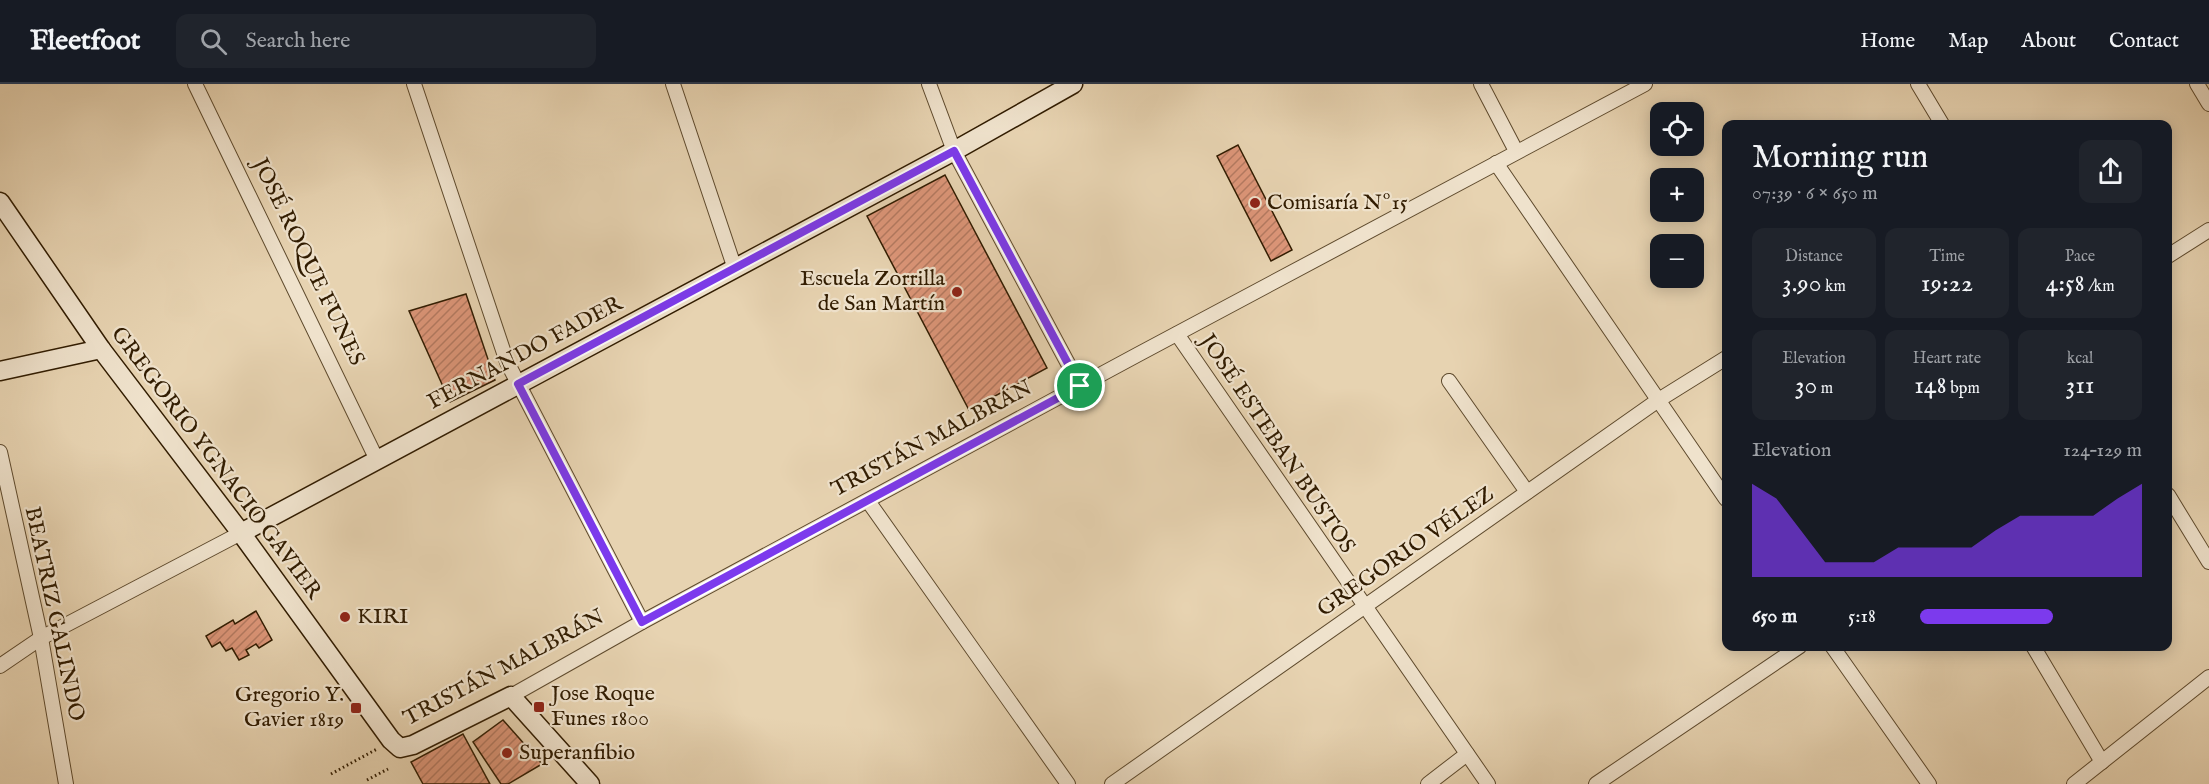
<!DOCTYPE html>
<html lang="en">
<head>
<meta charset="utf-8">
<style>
	body { margin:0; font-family:"IM FELL English",serif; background:#20242c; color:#f1f3f6; height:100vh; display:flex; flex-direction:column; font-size:22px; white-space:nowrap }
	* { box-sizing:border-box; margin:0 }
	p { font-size:20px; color:#9ea1a6 }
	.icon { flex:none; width:33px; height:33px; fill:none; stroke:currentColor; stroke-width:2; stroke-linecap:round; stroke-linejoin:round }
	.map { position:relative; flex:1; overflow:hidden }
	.drawer { position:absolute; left:1722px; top:36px; width:450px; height:531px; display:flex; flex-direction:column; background:#171b24; border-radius:12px; box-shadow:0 3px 15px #0003 }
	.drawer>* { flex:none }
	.controls { position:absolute; left:1650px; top:18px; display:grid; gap:12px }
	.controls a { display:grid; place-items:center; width:54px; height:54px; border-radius:12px; background:#171b24; box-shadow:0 3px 15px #0003; font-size:30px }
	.pin { position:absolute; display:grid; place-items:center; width:51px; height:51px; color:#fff; margin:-26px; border:3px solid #fff; border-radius:50%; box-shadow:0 2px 6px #0007 }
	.round { display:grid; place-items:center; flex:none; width:63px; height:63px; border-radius:12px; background:#20242c }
	.headline { display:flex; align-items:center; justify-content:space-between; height:102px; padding:0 30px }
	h1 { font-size:33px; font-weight:600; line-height:45px }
	.stats { display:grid; grid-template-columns:repeat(3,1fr); gap:9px; height:102px; padding:6px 30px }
	.stats div { display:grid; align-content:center; border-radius:12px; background:#20242c; text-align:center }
	.stats b { font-size:26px; font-weight:600 }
	.stats small { font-size:16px; font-weight:400 }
	.stats p { font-size:16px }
	.chart { height:168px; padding:12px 30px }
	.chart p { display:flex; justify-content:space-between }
	.chart svg { width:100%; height:108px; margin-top:6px; fill:#7c3aed; opacity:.7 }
	ul { padding:0 30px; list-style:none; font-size:20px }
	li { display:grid; grid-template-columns:96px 72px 1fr; align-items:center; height:45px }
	li i { height:15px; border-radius:8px; background:#7c3aed }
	header { display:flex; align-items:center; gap:36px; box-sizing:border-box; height:84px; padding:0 30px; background:#171b24; border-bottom:2px solid #363941 }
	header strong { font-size:28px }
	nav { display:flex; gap:33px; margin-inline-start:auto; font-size:21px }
	.search { width:420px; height:54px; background:#20242c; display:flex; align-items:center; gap:15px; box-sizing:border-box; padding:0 21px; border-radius:12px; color:#9ea1a6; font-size:22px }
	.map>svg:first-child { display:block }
	.building { fill:url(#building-hatch); stroke:#311c01; stroke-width:1.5 }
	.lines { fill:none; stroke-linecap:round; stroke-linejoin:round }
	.street-casing { stroke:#5e4a2d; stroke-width:16 }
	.secondary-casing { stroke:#311c01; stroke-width:21 }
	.path { stroke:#311c01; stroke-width:3; stroke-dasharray:1.5 3; stroke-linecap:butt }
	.street { stroke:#efe2cc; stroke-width:14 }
	.secondary { stroke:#efe2cc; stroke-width:18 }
	.route-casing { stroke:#fff; stroke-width:12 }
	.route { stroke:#7c3aed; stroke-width:8 }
	.poi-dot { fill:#8f2418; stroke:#efe2cc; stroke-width:2 }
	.labels { text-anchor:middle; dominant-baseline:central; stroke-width:4.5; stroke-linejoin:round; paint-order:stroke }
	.poi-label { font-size:22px; fill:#311c01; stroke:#efe2cc; text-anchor:start }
	.street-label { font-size:22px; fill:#311c01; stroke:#efe2cc }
</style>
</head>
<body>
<header>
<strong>Fleetfoot</strong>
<div class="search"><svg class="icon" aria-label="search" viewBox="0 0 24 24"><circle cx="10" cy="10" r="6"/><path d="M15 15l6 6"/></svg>Search here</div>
<nav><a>Home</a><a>Map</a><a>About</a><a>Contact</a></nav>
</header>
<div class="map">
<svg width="2209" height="700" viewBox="0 0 2209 700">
	<defs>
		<pattern id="building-hatch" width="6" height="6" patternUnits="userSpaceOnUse" patternTransform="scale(1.5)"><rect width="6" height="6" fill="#dd9679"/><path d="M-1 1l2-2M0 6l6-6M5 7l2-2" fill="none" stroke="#b47a61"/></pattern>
	</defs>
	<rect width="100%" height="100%" fill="#e7d3b1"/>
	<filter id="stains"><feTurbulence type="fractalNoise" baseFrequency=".00333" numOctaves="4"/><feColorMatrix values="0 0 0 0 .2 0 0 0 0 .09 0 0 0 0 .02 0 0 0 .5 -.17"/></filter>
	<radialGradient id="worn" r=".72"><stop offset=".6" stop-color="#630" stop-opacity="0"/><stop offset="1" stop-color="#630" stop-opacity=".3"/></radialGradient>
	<g class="building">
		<path d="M 1238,61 L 1292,166 L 1271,177 L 1217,72 Z"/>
		<path d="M 945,91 L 1047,284 L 969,326 L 867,132 Z"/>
		<path d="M 466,210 L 495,296 L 450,318 L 409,227 Z"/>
		<path d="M 256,527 L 272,556 L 259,564 L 256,560 L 246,566 L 249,571 L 239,576 L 232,564 L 226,567 L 220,558 L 212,563 L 206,552 L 233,536 L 235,540 Z"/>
		<path d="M 503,636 L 542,680 L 508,700 L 501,700 L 473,658 Z"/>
		<path d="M 463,650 L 490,700 L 423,700 L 411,678 Z"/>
	</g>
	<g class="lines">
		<defs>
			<g id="street">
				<path d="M 195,0 L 377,376"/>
				<path d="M 414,0 L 507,278 L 642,538"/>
				<path d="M 673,0 L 735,185"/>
				<path d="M 929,0 L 954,67 L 1080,302"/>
				<path d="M 1481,0 L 1516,67"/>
				<path d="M 1918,0 L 1942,40"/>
				<path d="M 2197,0 L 2209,20"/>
				<path d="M 1496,79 L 1726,415"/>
				<path d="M 2168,172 L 2209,146"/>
				<path d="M 1177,250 L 1488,700"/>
				<path d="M 1449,297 L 1527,408"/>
				<path d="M 0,368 L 41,554 L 66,700"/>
				<path d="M 2168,411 L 2209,478"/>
				<path d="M 868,417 L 1068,700"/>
				<path d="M 1832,562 L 1929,700"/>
				<path d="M 2033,562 L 2102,678"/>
				<path d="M 0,582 L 41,554 L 241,449"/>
				<path d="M 511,612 L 642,538 L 1137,271 L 1645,0"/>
				<path d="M 1112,700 L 1657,317 L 1726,274"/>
				<path d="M 1428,700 L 1467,670"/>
				<path d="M 1596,700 L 1800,562"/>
				<path d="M 2074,700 L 2209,593"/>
			</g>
			<g id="secondary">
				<path d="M 0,118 L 101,265 L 241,449 L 391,656 L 400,664 L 413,661 L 511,612 L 590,700"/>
				<path d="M 0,287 L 101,265"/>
				<path d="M 241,449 L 954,67 L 1073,0"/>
			</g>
		</defs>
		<use href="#street" class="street-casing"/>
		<use href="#secondary" class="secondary-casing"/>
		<g class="path">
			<path d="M 331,690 L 377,665"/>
			<path d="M 367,696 L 388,685"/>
		</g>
		<use href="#street" class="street"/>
		<use href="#secondary" class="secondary"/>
	</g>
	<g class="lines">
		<defs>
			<path id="route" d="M 954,67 L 1080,302 L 642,538 L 518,300 Z"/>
		</defs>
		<use href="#route" class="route-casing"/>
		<use href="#route" class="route"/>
	</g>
	<g class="poi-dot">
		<circle cx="1255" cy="119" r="6"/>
		<circle cx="957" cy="208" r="6"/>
		<circle cx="345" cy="533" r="6"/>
		<rect x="533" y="617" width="12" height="12" rx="3"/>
		<rect x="350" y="618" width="12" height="12" rx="3"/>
		<circle cx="507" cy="669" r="6"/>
	</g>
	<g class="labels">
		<g class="poi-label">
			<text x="1267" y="119">Comisaría Nº15</text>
			<text x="945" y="195" text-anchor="end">Escuela Zorrilla<tspan x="945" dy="25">de San Martín</tspan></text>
			<text x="357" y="533">KIRI</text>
			<text x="551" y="610">Jose Roque<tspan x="551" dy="25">Funes 1800</tspan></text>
			<text x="344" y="611" text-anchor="end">Gregorio Y.<tspan x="344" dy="25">Gavier 1819</tspan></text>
			<text x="519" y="669">Superanfibio</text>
		</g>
		<g class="street-label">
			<text transform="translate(308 178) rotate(64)">JOSÉ ROQUE FUNES</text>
			<text transform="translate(525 269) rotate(-28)">FERNANDO FADER</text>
			<text transform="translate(932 355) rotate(-28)">TRISTÁN MALBRÁN</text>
			<text transform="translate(1277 360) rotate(56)">JOSÉ ESTEBAN BUSTOS</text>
			<text transform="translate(216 379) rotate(53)">GREGORIO YGNACIO GAVIER</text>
			<text transform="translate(1406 468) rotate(-35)">GREGORIO VÉLEZ</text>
			<text transform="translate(54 530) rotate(78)">BEATRIZ GALINDO</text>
			<text transform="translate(504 584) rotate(-28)">TRISTÁN MALBRÁN</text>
		</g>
	</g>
	<rect width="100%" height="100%" filter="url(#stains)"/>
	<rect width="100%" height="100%" fill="url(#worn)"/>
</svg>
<div class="controls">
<a><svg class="icon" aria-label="locate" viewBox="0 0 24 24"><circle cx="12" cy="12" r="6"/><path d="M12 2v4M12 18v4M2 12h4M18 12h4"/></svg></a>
<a>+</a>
<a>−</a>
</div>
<div class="pin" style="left:1080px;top:302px;background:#1e9e55"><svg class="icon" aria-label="arrive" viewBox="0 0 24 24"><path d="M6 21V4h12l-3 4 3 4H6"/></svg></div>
<section class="drawer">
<div class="headline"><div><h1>Morning run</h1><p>07:39 · 6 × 650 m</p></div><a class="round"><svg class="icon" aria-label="share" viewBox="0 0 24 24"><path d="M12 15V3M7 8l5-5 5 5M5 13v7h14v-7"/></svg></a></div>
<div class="stats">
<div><p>Distance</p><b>3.90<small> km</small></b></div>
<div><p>Time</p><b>19:22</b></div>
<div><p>Pace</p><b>4:58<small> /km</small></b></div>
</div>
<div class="stats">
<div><p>Elevation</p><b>30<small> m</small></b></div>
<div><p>Heart rate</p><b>148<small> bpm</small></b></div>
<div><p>kcal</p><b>311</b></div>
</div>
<div class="chart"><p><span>Elevation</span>124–129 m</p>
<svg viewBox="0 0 160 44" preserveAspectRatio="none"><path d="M0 44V6L10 12L20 25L30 38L40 38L50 38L60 32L70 32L80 32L90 32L100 25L110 19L120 19L130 19L140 19L150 12L160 6V44z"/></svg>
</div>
<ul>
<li><b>650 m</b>5:18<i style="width:60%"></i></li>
</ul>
</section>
</div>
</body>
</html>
